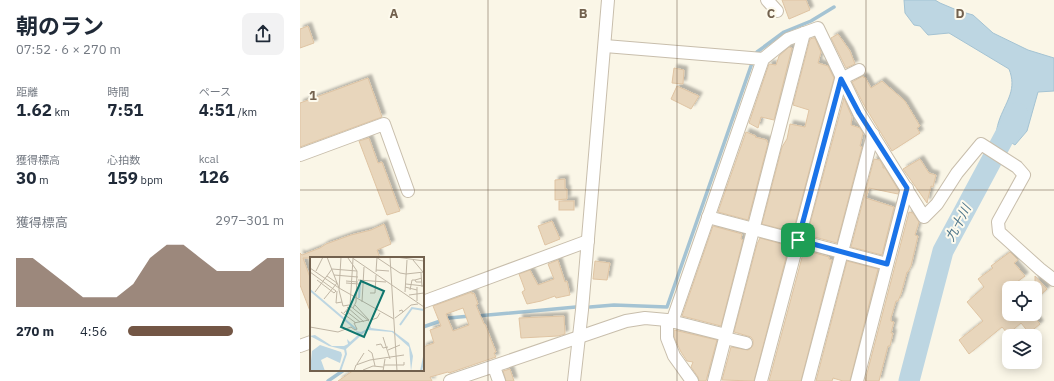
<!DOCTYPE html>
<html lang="ja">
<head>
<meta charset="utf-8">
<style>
	body { margin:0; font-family:"IBM Plex Sans","Noto Sans JP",sans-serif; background:#f2f2f3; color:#1f2937; height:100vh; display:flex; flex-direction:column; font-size:15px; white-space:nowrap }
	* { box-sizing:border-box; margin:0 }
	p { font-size:13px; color:#747a83 }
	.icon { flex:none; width:22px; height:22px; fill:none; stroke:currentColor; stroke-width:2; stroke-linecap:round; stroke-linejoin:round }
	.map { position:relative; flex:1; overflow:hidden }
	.sheet { display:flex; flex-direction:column; background:#fff; width:300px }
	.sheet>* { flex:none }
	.controls { position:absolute; left:702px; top:281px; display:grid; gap:8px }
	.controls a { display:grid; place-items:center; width:40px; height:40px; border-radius:8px; background:#fff; box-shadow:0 2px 10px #0003; font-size:20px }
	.pin { position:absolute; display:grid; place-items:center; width:34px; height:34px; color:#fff; margin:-17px; border-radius:8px; box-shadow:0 2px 6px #0006 }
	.round { display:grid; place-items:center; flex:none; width:42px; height:42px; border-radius:8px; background:#f2f2f3 }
	.headline { display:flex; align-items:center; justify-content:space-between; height:68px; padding:0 16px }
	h1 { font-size:22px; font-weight:700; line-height:30px }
	.figures { display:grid; grid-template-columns:repeat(3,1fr); gap:6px; height:68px; padding:4px 16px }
	.figures div { display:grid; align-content:center }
	.figures b { font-size:17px; font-weight:700 }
	.figures small { font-size:11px; font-weight:400 }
	.figures p { font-size:11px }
	.chart { height:112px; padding:8px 16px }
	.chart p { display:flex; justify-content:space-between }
	.chart svg { width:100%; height:72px; margin-top:4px; fill:#735645; opacity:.7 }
	ul { padding:0 16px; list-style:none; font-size:13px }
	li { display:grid; grid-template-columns:64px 48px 1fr; align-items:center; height:30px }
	li i { height:10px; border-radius:5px; background:#735645 }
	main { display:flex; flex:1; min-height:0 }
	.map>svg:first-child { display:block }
	.water { fill:#bdd6e2; stroke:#a4c3d3 }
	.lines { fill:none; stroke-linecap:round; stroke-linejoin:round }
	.stream { stroke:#a4c3d3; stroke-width:3.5 }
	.river { stroke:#bdd6e2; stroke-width:21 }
	.building { fill:#e8d6bc; stroke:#dfc4a3; fill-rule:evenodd; filter:url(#shadow) }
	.minor-casing { stroke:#c8beac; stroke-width:14 }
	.minor { stroke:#fff; stroke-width:12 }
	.route-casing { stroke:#fff; stroke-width:8 }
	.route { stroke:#1a73e8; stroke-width:5 }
	.grid { fill:none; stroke:#72614e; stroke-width:1; stroke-opacity:0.55 }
	.labels { text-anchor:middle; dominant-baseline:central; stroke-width:4; stroke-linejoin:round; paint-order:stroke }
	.water-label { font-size:13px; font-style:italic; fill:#4c758a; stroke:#fdfaed }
	.inset-river { fill:none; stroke:#bdd6e2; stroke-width:2 }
	.inset-road { fill:none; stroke:#c0b6a5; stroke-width:1 }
	.view { fill:#0f766e; fill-opacity:0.15; stroke:#0f766e; stroke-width:2 }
	.inset-edge { fill:none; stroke:#72614e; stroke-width:2 }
	.grid-label { font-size:13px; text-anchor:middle; font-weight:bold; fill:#72614e; stroke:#fdfaed; stroke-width:4; stroke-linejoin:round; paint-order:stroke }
</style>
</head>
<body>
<main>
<section class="sheet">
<div class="headline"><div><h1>朝のラン</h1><p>07:52 · 6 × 270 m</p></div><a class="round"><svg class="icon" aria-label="share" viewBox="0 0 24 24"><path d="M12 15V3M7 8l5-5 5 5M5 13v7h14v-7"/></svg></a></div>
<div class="figures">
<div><p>距離</p><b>1.62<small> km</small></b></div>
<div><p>時間</p><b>7:51</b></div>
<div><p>ペース</p><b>4:51<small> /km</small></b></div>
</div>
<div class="figures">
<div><p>獲得標高</p><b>30<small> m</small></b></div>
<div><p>心拍数</p><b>159<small> bpm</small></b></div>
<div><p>kcal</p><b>126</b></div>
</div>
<div class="chart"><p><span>獲得標高</span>297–301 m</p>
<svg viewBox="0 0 160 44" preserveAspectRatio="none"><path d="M0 44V14L10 14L20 22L30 30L40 38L50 38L60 38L70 30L80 14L90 6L100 6L110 14L120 22L130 22L140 22L150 14L160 14V44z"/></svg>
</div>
<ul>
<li><b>270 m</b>4:56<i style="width:67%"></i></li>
</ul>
</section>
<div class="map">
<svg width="754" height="381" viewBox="0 0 754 381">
	<defs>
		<filter id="shadow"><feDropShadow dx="3.5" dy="-3.5" stdDeviation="1" flood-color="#0004"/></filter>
	</defs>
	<rect width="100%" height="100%" fill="#faf6e7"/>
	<path class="water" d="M 604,0 L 635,0 L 640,3 L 659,11 L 673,15 L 693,33 L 728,50 L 754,58 L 754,91 L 738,92 L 727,131 L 715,145 L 696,133 C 697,128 698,123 700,118 C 707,100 717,89 709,69 L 649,33 L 628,35 L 620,26 L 614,25 L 605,13 Z"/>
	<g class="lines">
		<g class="stream">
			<path d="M 457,52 L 484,32 L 511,21 L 534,7"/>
			<path d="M 290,307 L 314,305 L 367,307 L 452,63"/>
			<path d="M 177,316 L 276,307"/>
			<path d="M 123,327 L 149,318 L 170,316"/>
			<path d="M 28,381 L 44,370"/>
		</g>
		<path class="river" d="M 609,381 L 643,251 L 717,113"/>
	</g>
	<g class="building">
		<path d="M 482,0 L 506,0 L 510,10 L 489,19 Z"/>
		<path d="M 8,26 L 14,43 L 0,48 L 0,29 Z"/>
		<path d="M 538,34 L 550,51 L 555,64 L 546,68 L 531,38 Z"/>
		<path d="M 513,38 L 515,38 L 521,52 L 518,63 L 528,66 L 534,78 L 493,232 L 462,224 L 482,147 L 487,139 L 490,124 L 505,127 L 509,110 L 493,105 L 510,39 Z"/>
		<path d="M 489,47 L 492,48 L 474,120 L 461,117 L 458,128 L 449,123 L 469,64 L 476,65 L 479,56 Z"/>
		<path d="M 374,68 L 384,70 L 383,84 L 372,83 Z"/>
		<path d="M 563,76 L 564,78 L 565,77 L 571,88 L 582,81 L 605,101 L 620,126 L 617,128 L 620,133 L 592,151 L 564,105 L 552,82 Z"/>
		<path d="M 68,78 L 82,117 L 0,147 L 0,103 Z"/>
		<path d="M 377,86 L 399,96 L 391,109 L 371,99 Z"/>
		<path d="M 544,98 L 552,117 L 551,125 L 560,128 L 563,133 L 560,146 L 562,147 L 537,243 L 507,235 Z"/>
		<path d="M 446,132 L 456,136 L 455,137 L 467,140 L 467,142 L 468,143 L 448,220 L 418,212 Z"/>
		<path d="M 69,138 L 78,163 L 82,162 L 100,211 L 87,215 L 59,141 Z"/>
		<path d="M 574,159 L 580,160 L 583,166 L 583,168 L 585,168 L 599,191 L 598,194 L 569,188 L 566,198 L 594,207 L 582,255 L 551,247 Z"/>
		<path d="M 620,159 L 629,173 L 636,175 L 633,187 L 631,186 L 627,203 L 603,169 Z"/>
		<path d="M 265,179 L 265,189 L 267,189 L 267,199 L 255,200 L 255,180 Z"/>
		<rect x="259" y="201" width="15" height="9"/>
		<path d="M 609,212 L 613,213 L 619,222 L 615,235 L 618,236 L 611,266 L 608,272 L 607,272 L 601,294 L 598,301 L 596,301 L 591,318 L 591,321 L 594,322 L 591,333 L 593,333 L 590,346 L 588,346 L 579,381 L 565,381 Z"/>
		<path d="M 252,221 L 260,239 L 245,245 L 238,226 Z"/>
		<path d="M 84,224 L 91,244 L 77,250 L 80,258 L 3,258 L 11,280 L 10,311 L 0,285 L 0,253 L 2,255 L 20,248 L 26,244 L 51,235 L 71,230 Z"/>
		<path d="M 413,226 L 442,234 L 441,239 L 443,240 L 421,326 L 382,316 Z"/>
		<path d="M 460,238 L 489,246 L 454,381 L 422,380 L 431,347 L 448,350 L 451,348 L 453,345 L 453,340 L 451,337 L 434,332 L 457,244 Z"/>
		<path d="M 504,250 L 529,257 L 529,259 L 532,260 L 501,381 L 469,381 Z"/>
		<path d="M 710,252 L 718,260 L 714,263 L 725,276 L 709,288 L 709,314 L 732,314 L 740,324 L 729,333 L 721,323 L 708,334 L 702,327 L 669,354 L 659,340 L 683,321 L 667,302 L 684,287 L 678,279 L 693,268 L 691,266 Z"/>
		<path d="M 258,260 L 265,282 L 267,281 L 270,295 L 256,298 L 255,296 L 241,301 L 227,304 L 222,292 L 225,290 L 219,274 L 230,270 L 238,285 L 254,279 L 248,264 Z"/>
		<path d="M 295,261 L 310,263 L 307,280 L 293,279 Z"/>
		<path d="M 547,261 L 578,269 L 550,381 L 543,381 L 533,378 L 532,381 L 516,381 Z"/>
		<path d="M 735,276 L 747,289 L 735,300 Z"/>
		<path d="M 172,292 L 172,294 L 174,293 L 178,304 L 176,305 L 184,324 L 185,324 L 196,352 L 194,353 L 196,357 L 149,373 L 148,372 L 130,377 L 132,381 L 38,381 L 54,370 L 123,370 L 123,347 L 134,343 L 130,330 L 141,326 L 133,306 ZM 163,308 L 169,325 L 153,331 L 146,314 Z"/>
		<path d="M 264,316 L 265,334 L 258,336 L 221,338 L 219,318 Z"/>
		<path d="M 374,330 L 417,340 L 406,381 L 399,381 L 398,377 L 391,367 L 393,362 L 387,361 L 381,352 L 374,337 Z"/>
		<path d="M 210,369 L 214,381 L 206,381 L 203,371 Z"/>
	</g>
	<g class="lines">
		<defs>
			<g id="minor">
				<path d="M 467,0 L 477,11"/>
				<path d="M 305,46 L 463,59"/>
				<path d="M 0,155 L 84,124 L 108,191"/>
				<path d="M 408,217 L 587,264"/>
				<path d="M 123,302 L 288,241"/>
				<path d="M 367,320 L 367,338 L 374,356 L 392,381"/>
				<path d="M 372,322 L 463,59 L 488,39 L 518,28 L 559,113 L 624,217 L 637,204 L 657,173 L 681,144 L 717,167 L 724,175 L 698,222 L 699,232 L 740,269 L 754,280"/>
				<path d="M 425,338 L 446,343"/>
				<path d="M 0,346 L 11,342"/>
				<path d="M 194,367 L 199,381"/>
				<path d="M 150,381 L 326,321 L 345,318 L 367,320 L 426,335"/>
				<path d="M 274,381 L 282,310 L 308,0"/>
				<path d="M 414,381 L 504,33"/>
				<path d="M 461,381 L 541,79 L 559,70"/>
				<path d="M 508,381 L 573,134"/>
				<path d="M 557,381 L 607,188"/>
			</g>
		</defs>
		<use href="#minor" class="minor-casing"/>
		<use href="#minor" class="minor"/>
	</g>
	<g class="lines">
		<defs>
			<path id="route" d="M 541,79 L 559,113 L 607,188 L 587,264 L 498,240 Z"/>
		</defs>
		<use href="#route" class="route-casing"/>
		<use href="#route" class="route"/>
	</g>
	<path class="grid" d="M 188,0 L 188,381M 377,0 L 377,381M 566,0 L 566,381M 0,190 L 754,190"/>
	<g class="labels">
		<g class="water-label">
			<text transform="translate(658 223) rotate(-62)">九十川</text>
		</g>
	</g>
	<g transform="translate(10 257)">
		<rect width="114" height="114" fill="#faf6e7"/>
		<path d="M 60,68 L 61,71 L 83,74 L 99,86 L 103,99 L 101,114 L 99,90 L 82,75 L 57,73 L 35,93 L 19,89 L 0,79 L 5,78 L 22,89 L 34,89 L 38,87 L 37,82 L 40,85 L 48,78 L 46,74 L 51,75 L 59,71 ZM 10,88 L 31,95 L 32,98 L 30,106 L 17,100 L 11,103 L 15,114 L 0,114 L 2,94 Z" fill="#bdd6e2"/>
		<path class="inset-river" d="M 0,33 L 47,73M 49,41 L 50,25M 90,68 L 102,51 L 114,53M 30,114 L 36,97 L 35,92M 111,114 L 114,100"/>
		<path class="inset-road" d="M 17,0 L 29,31 L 84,62M 31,0 L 29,33 L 33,49 L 39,48 L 59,64M 41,0 L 114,50M 66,0 L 90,16 L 96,17M 80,0 L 87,114M 86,0 L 114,4M 38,1 L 47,14M 103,3 L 113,15M 0,11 L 29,31M 66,13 L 79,14M 6,14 L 13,0M 0,15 L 26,34M 66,15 L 67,0M 111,16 L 112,30M 96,17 L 114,15M 24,18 L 48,20M 112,21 L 105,23 L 106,25 L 112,25M 7,23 L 24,36 L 26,34M 48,23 L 76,25M 36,24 L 48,25M 36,26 L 49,27M 96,27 L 114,29M 95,30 L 107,33M 107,30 L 107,44M 100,33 L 102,23 L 105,23M 27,34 L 26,46 L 32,45M 5,35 L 22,12 L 47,14 L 46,45 L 43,51M 95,35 L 97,3M 60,36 L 65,36 L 66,18M 99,38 L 114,36M 14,42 L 27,26 L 17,19M 52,45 L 54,10M 37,50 L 54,65M 36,54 L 50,65M 31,55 L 46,66M 93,55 L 101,48 L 108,47M 34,56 L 40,49 L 43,2M 85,61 L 93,55 L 92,53 L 89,54M 61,63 L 67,61 L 70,56M 0,70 L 28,75 L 41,70 L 45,73 L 47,72 L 44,66 L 59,63 L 45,48M 73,80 L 80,102M 66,88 L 71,87 L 73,91 L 78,90M 58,93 L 62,96 L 65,109M 78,93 L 90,88M 47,107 L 54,96M 74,108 L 94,108 L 94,105M 53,113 L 63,109 L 73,110M 44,114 L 46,108 L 60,103 L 94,98M 73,114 L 75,102"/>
		<path class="view" d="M 51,24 L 74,34 L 54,80 L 31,70 Z"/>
		<rect width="114" height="114" class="inset-edge"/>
	</g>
	<g class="grid-label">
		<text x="94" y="18">A</text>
		<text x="283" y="18">B</text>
		<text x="471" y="18">C</text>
		<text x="660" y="18">D</text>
		<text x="13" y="100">1</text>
	</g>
</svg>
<div class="controls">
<a><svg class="icon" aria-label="locate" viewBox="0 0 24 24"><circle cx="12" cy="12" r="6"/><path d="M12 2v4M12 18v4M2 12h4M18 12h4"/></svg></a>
<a><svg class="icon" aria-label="layers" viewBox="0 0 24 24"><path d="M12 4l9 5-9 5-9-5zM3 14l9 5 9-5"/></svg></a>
</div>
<div class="pin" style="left:498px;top:240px;background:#1e9e55"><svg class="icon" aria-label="arrive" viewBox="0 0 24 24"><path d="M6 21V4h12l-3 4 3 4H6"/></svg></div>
</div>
</main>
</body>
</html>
